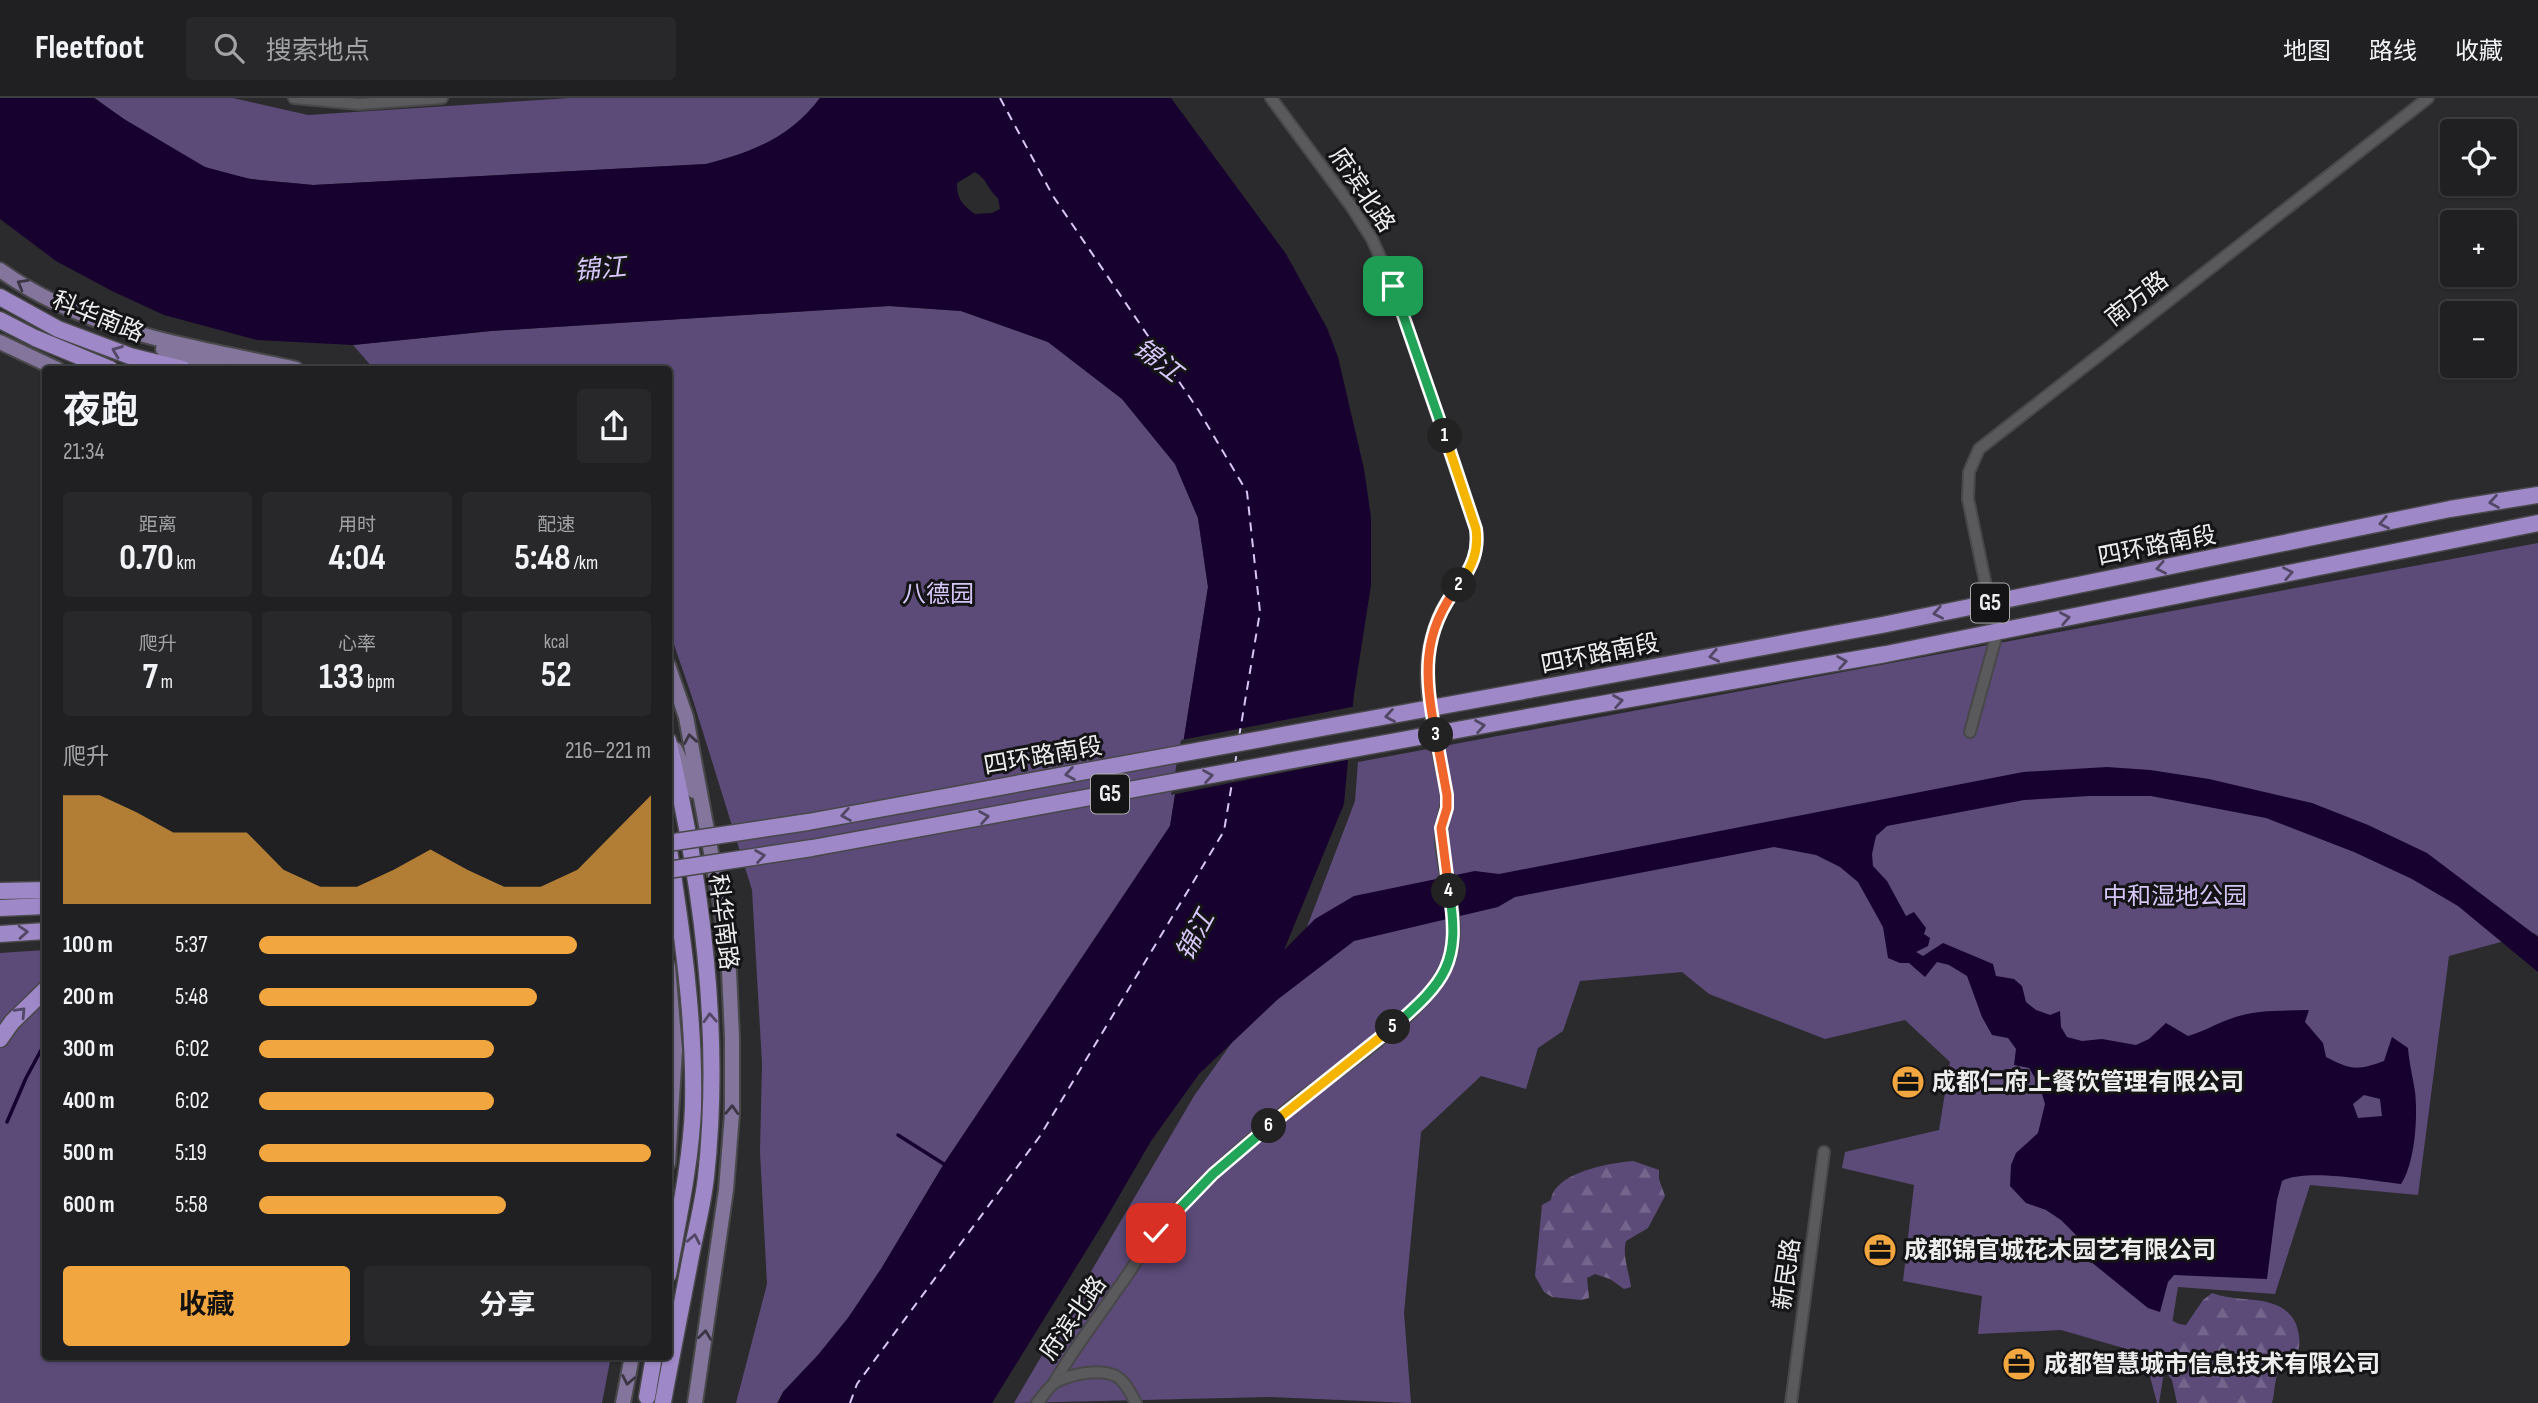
<!DOCTYPE html>
<html lang="zh">
<head>
<meta charset="utf-8">
<style>
	body { margin:0; font-family:"Sofia Sans Condensed","Noto Sans SC",sans-serif; background:#28282a; color:#f1f3f6; height:100vh; display:flex; flex-direction:column; font-size:26px; white-space:nowrap }
	* { box-sizing:border-box; margin:0 }
	p { font-size:23px; color:#a2a3a5 }
	.icon { flex:none; width:38px; height:38px; fill:none; stroke:currentColor; stroke-width:2; stroke-linecap:round; stroke-linejoin:round }
	.map { position:relative; flex:1; overflow:hidden }
	.drawer { position:absolute; left:42px; top:268px; width:630px; height:994px; display:flex; flex-direction:column; background:#202022; border-radius:7px; box-shadow:0 2px 5px #0004,0 0 0 2px #3d3e40 }
	.drawer>* { flex:none }
	.controls { position:absolute; left:2440px; top:21px; display:grid; gap:14px }
	.controls a { display:grid; place-items:center; width:77px; height:77px; border-radius:7px; background:#202022; box-shadow:0 2px 5px #0004,0 0 0 2px #3d3e40; font-size:35px }
	.pin { position:absolute; display:grid; place-items:center; width:60px; height:60px; color:#fff; margin:-30px; border-radius:14px; box-shadow:0 4px 10px #0006 }
	.km { position:absolute; width:35px; height:35px; margin:-18px; border-radius:50%; background:#222; color:#fff; font-size:19px; line-height:35px; text-align:center }
	.round { display:grid; place-items:center; flex:none; width:74px; height:74px; border-radius:7px; background:#28282a }
	.summary { display:flex; align-items:center; justify-content:space-between; height:119px; padding:0 21px }
	h1 { font-size:38px; font-weight:700; line-height:52px }
	.metrics { display:grid; grid-template-columns:repeat(3,1fr); gap:10px; height:119px; padding:7px 21px }
	.metrics div { display:grid; align-content:center; border-radius:7px; background:#28282a; text-align:center }
	.metrics b { font-size:35px; font-weight:700 }
	.metrics small { font-size:19px; font-weight:400 }
	.metrics p { font-size:19px }
	.chart { height:196px; padding:14px 21px }
	.chart p { display:flex; justify-content:space-between }
	.chart svg { width:100%; height:126px; margin-top:7px; fill:#f1a63f; opacity:.7 }
	.primary-button { display:flex; gap:14px; margin-top:auto; padding:14px 21px }
	.primary-button a { flex:1; height:80px; border-radius:7px; background:#f1a63f; color:#111; font-size:28px; font-weight:700; line-height:80px; text-align:center }
	.primary-button a+a { background:#28282a; color:#f1f3f6 }
	ul { padding:0 21px; list-style:none; font-size:23px }
	li { display:grid; grid-template-columns:112px 84px 1fr; align-items:center; height:52px }
	li i { height:18px; border-radius:9px; background:#f1a63f }
	header { display:flex; align-items:center; gap:42px; box-sizing:border-box; height:98px; padding:0 35px; background:#202022; border-bottom:2px solid #3d3e40 }
	header strong { font-size:33px }
	nav { display:flex; gap:38px; margin-inline-start:auto; font-size:24px }
	.search { width:490px; height:63px; background:#28282a; display:flex; align-items:center; gap:18px; box-sizing:border-box; padding:0 24px; border-radius:7px; color:#a2a3a5; font-size:26px }
	.map>svg:first-child { display:block }
	.forest { fill:url(#forest-firs) }
	.park { fill:#5c4b79 }
	.water { fill:#17012f; fill-rule:evenodd }
	.pier { fill:#2b2b2d }
	.lines { fill:none; stroke-linecap:round; stroke-linejoin:round }
	.stream { stroke:#17012f; stroke-width:3.5 }
	.ferry { stroke:#d7c6f8; stroke-width:2; stroke-dasharray:9 7; stroke-linecap:butt }
	.minor-tunnel { stroke:#48484a; stroke-width:10; stroke-dasharray:10 5; stroke-linecap:butt }
	.minor-casing { stroke:#484749; stroke-width:14 }
	.major-casing { stroke:#484749; stroke-width:18 }
	.highway-casing { stroke:#484749; stroke-width:19 }
	.minor { stroke:#5a595c; stroke-width:10 }
	.major { stroke:#83759c; stroke-width:14 }
	.highway { stroke:#9e88c7; stroke-width:16 }
	.highway-bridge-casing { stroke:#484749; stroke-width:19; stroke-linecap:butt }
	.highway-bridge { stroke:#9e88c7; stroke-width:16 }
	.oneway { stroke:#3b3544 }
	.oneway2 { stroke:#524865 }
	.split-1-casing { stroke:#fff; stroke-width:14 }
	.split-2-casing { stroke:#fff; stroke-width:14 }
	.split-3-casing { stroke:#fff; stroke-width:14 }
	.split-4-casing { stroke:#fff; stroke-width:14 }
	.split-5-casing { stroke:#fff; stroke-width:14 }
	.split-6-casing { stroke:#fff; stroke-width:14 }
	.split-7-casing { stroke:#fff; stroke-width:14 }
	.split-1 { stroke:#22a559; stroke-width:9 }
	.split-2 { stroke:#f5b400; stroke-width:9 }
	.split-3 { stroke:#f0652b; stroke-width:9 }
	.split-4 { stroke:#f0652b; stroke-width:9 }
	.split-5 { stroke:#22a559; stroke-width:9 }
	.split-6 { stroke:#f5b400; stroke-width:9 }
	.split-7 { stroke:#22a559; stroke-width:9 }
	.labels { text-anchor:middle; dominant-baseline:central; stroke-width:6; stroke-linejoin:round; paint-order:stroke }
	.shield { fill:#141315; stroke:#acacad; stroke-width:2 }
	.shield-label { font-size:23px; font-weight:bold; fill:#ededee }
	.street-label { font-size:24px; fill:#ededee; stroke:#141315 }
	.park-label { font-size:24px; fill:#d6c6f8; stroke:#141315 }
	.poi-label { font-size:24px; font-weight:bold; fill:#ededee; stroke:#141315; text-anchor:start }
	.water-label { font-size:26px; font-style:italic; fill:#d7c6f8; stroke:#141315 }
</style>
</head>
<body>
<header>
<strong>Fleetfoot</strong>
<div class="search"><svg class="icon" aria-label="search" viewBox="0 0 24 24"><circle cx="10" cy="10" r="6"/><path d="M15 15l6 6"/></svg>搜索地点</div>
<nav><a>地图</a><a>路线</a><a>收藏</a></nav>
</header>
<div class="map">
<svg width="2538" height="1305" viewBox="0 0 2538 1305">
	<defs>
		<pattern id="forest-firs" width="22" height="20" patternUnits="userSpaceOnUse" patternTransform="scale(1.75)"><rect width="22" height="20" fill="#5c4b79"/><path d="M5 1l3.5 6h-7zM16 11l3.5 6h-7z" fill="#74658c"/></pattern>
	</defs>
	<rect width="100%" height="100%" fill="#2b2b2d"/>
	<g class="forest">
		<path d="M 1633,1063 L 1659,1072 L 1659,1081 L 1665,1098 L 1648,1130 L 1626,1143 C 1622,1157 1629,1174 1631,1189 L 1624,1191 L 1610,1181 L 1595,1176 L 1587,1180 L 1589,1200 L 1581,1202 L 1552,1199 L 1544,1194 L 1535,1178 L 1542,1107 L 1551,1102 C 1555,1074 1610,1065 1633,1063 Z"/>
		<path d="M 2212,1195 C 2239,1206 2282,1194 2296,1226 C 2299,1235 2301,1244 2298,1253 C 2295,1263 2284,1265 2279,1273 C 2274,1281 2275,1296 2272,1305 L 2177,1305 L 2172,1282 L 2155,1260 L 2167,1220 L 2179,1226 L 2186,1227 L 2203,1202 Z"/>
	</g>
	<g class="park">
		<path d="M 95,0 L 233,0 L 308,17 L 571,0 L 820,0 C 790,40 752,54 706,66 L 313,87 C 277,83 239,83 205,69 C 169,55 126,23 95,0 Z"/>
		<path d="M 889,208 L 961,213 L 1048,244 L 1122,301 L 1175,366 L 1198,420 L 1208,489 L 1170,728 L 945,1064 L 881,1171 L 848,1220 L 818,1257 L 783,1294 L 777,1305 L 736,1305 L 767,1186 L 760,1054 L 762,965 L 752,792 L 692,599 L 669,532 L 668,271 L 374,271 L 353,247 L 491,233 Z"/>
		<path d="M 2538,445 L 2538,838 L 2534,835 L 2449,858 L 2418,1097 L 2310,1087 L 2275,1196 L 2178,1189 L 2159,1305 L 2157,1305 L 2144,1256 L 2061,1232 L 1978,1236 L 1982,1198 L 1903,1183 L 1914,1087 L 1842,1070 L 1845,1054 L 1939,1032 L 1950,964 L 1905,922 L 1825,941 L 1709,896 L 1682,874 L 1580,883 L 1563,933 L 1538,950 L 1526,991 L 1481,978 L 1421,1034 L 1404,1215 L 1411,1305 L 1268,1299 L 1014,1305 L 1194,998 L 1299,850 L 1355,703 L 1358,664 Z"/>
		<path d="M 45,852 L 46,1258 L 611,1258 L 602,1305 L 0,1305 L 0,855 Z"/>
	</g>
	<path class="water" d="M 0,0 L 94,0 L 124,21 L 205,69 L 250,81 L 313,87 L 706,66 C 752,54 790,40 820,0 L 1171,0 L 1286,156 L 1327,230 L 1338,259 L 1364,371 L 1371,419 L 1371,487 L 1354,596 L 1344,706 L 1284,852 L 1315,821 L 1354,798 L 1475,773 L 1499,776 L 2023,674 L 2107,669 L 2150,672 L 2209,681 L 2312,705 L 2368,727 L 2427,755 L 2538,839 L 2538,874 L 2458,808 L 2412,781 L 2354,754 L 2266,720 L 2151,698 L 2089,698 L 2024,702 L 1887,728 L 1876,738 L 1872,756 L 1873,768 L 1887,783 L 1906,818 L 1914,814 L 1926,830 L 1924,836 L 1930,840 L 1928,848 L 1916,854 L 1923,858 L 1943,845 L 1993,866 L 1996,878 L 2014,881 L 2022,888 L 2026,904 L 2036,912 L 2050,917 L 2060,913 L 2061,929 L 2067,939 L 2082,943 L 2102,941 L 2136,947 L 2149,941 L 2166,925 L 2188,938 C 2203,934 2215,926 2230,921 C 2254,911 2282,913 2309,912 L 2305,924 L 2323,945 L 2326,959 C 2351,972 2357,973 2384,963 L 2392,939 L 2408,950 C 2409,965 2413,979 2415,994 C 2418,1018 2415,1066 2401,1086 C 2371,1083 2307,1070 2282,1083 L 2277,1102 L 2267,1181 L 2174,1177 L 2168,1184 L 2160,1214 L 2148,1210 L 2085,1159 L 2080,1141 L 2061,1122 L 2046,1112 L 2026,1105 L 2010,1088 L 2011,1067 L 2016,1055 L 2038,1035 L 2045,1006 L 2039,986 L 2029,970 L 2014,967 L 2016,951 L 2008,940 L 1992,937 L 1982,919 L 1967,878 L 1949,867 L 1937,864 L 1925,879 L 1909,865 L 1900,865 L 1888,860 L 1883,829 L 1858,784 L 1840,769 L 1816,757 L 1774,749 L 1515,799 L 1498,809 L 1354,843 L 1277,902 L 1199,976 L 1151,1043 L 1104,1124 L 992,1305 L 778,1305 L 783,1294 L 818,1257 L 848,1220 L 881,1171 L 945,1064 L 1170,728 L 1208,489 L 1198,420 L 1175,366 L 1122,301 L 1048,244 L 961,213 L 889,208 L 491,233 L 353,247 L 257,242 L 164,217 L 112,193 L 56,163 L 0,121 ZM 975,74 C 988,82 987,91 998,100 L 1000,111 L 992,115 L 975,116 C 964,108 956,101 957,85 ZM 2364,997 L 2380,1001 L 2382,1018 L 2358,1020 L 2353,1006 Z"/>
	<path class="pier" d="M 1357,608 L 1351,661 L 1171,697 L 1181,642 Z"/>
	<g class="lines">
		<g class="stream">
			<path d="M 7,1024 L 26,980 L 46,943"/>
			<path d="M 898,1037 L 947,1068"/>
		</g>
		<g class="ferry">
			<path d="M 1000,0 L 1053,98 L 1199,313 L 1247,394 L 1260,514 L 1239,639"/>
			<path d="M 1235,667 L 1237,652"/>
			<path d="M 850,1305 L 857,1286 L 1040,1038 L 1224,733 L 1233,679"/>
		</g>
		<path class="minor-tunnel" d="M 1985,483 L 1994,539"/>
		<defs>
			<g id="minor">
				<path d="M 294,0 L 359,6 L 442,0"/>
				<path d="M 1985,483 L 1968,401 L 1969,374 L 1979,351 L 2428,0"/>
				<path d="M 1970,634 L 1995,543"/>
				<path d="M 1054,1285 C 1072,1253 1095,1224 1116,1193 C 1130,1175 1141,1154 1155,1136 C 1172,1115 1194,1094 1214,1075 C 1240,1051 1267,1028 1294,1006 C 1341,969 1431,916 1450,859 C 1462,822 1443,781 1441,743 C 1440,727 1447,713 1447,697 C 1439,646 1416,589 1432,538 C 1435,526 1440,513 1447,503 C 1462,476 1481,466 1476,431 L 1393,188 L 1372,141 L 1351,108 L 1271,0"/>
				<path d="M 1037,1305 C 1043,1298 1049,1288 1056,1284 C 1072,1276 1099,1270 1116,1278 C 1125,1283 1131,1296 1136,1305"/>
				<path d="M 1791,1305 L 1824,1054"/>
			</g>
			<g id="major">
				<path d="M 0,172 C 86,234 195,249 296,271"/>
				<path d="M 0,244 L 57,271"/>
				<path d="M 163,251 L 232,271"/>
				<path d="M 668,567 L 686,619 L 721,808 L 729,873 L 732,939 L 732,1016 L 726,1092 L 695,1305"/>
				<path d="M 675,651 L 694,693"/>
				<path d="M 668,868 L 675,952 L 668,1065"/>
				<path d="M 623,1305 L 632,1258"/>
			</g>
			<g id="highway">
				<path d="M 0,199 L 58,231 L 130,258 L 183,271"/>
				<path d="M 0,222 L 35,240 L 110,271"/>
				<path d="M 1529,592 L 1882,527 L 2450,411 L 2538,397"/>
				<path d="M 1550,615 L 1886,556 L 2538,425"/>
				<path d="M 668,745 C 682,832 695,920 693,1009 C 691,1065 678,1122 668,1177"/>
				<path d="M 0,793 L 46,792"/>
				<path d="M 0,810 L 46,808"/>
				<path d="M 0,836 L 46,833"/>
				<path d="M 0,941 L 12,924 L 46,891"/>
				<path d="M 647,1299 L 654,1258"/>
				<path d="M 663,1304 C 672,1255 682,1206 691,1158 C 696,1132 703,1106 706,1079 C 722,934 702,784 668,642"/>
			</g>
		</defs>
		<use href="#minor" class="minor-casing"/>
		<use href="#major" class="major-casing"/>
		<use href="#highway" class="highway-casing"/>
		<use href="#minor" class="minor"/>
		<use href="#major" class="major"/>
		<use href="#highway" class="highway"/>
		<defs>
			<g id="highway-bridge">
				<path d="M 668,745 L 808,724 L 1529,592"/>
				<path d="M 668,772 L 812,750 L 1550,615"/>
			</g>
		</defs>
		<use href="#highway-bridge" class="highway-bridge-casing"/>
		<use href="#highway-bridge" class="highway-bridge"/>
	</g>
	<defs><path id="oneway-chevron" d="M-2-3.5L2.5 0L-2 3.5" fill="none" stroke-width="1.6" stroke-linecap="round" stroke-linejoin="round" transform="scale(1.75)"/></defs>
	<g class="oneway">
		<use href="#oneway-chevron" transform="translate(22 186) rotate(-150)"/>
		<use href="#oneway-chevron" transform="translate(690 641) rotate(-100)"/>
		<use href="#oneway-chevron" transform="translate(732 1012) rotate(-88)"/>
		<use href="#oneway-chevron" transform="translate(705 1237) rotate(-83)"/>
		<use href="#oneway-chevron" transform="translate(628 1282) rotate(101)"/>
	</g>
	<g class="oneway2">
		<use href="#oneway-chevron" transform="translate(117 253) rotate(-159)"/>
		<use href="#oneway-chevron" transform="translate(2494 404) rotate(170)"/>
		<use href="#oneway-chevron" transform="translate(2384 425) rotate(169)"/>
		<use href="#oneway-chevron" transform="translate(2161 470) rotate(169)"/>
		<use href="#oneway-chevron" transform="translate(2288 475) rotate(-11)"/>
		<use href="#oneway-chevron" transform="translate(1938 515) rotate(169)"/>
		<use href="#oneway-chevron" transform="translate(2065 520) rotate(-11)"/>
		<use href="#oneway-chevron" transform="translate(1714 558) rotate(169)"/>
		<use href="#oneway-chevron" transform="translate(1842 564) rotate(-10)"/>
		<use href="#oneway-chevron" transform="translate(1618 603) rotate(-10)"/>
		<use href="#oneway-chevron" transform="translate(1390 618) rotate(170)"/>
		<use href="#oneway-chevron" transform="translate(1480 628) rotate(-10)"/>
		<use href="#oneway-chevron" transform="translate(1070 676) rotate(170)"/>
		<use href="#oneway-chevron" transform="translate(1208 678) rotate(-10)"/>
		<use href="#oneway-chevron" transform="translate(846 717) rotate(170)"/>
		<use href="#oneway-chevron" transform="translate(984 719) rotate(-10)"/>
		<use href="#oneway-chevron" transform="translate(760 758) rotate(-9)"/>
		<use href="#oneway-chevron" transform="translate(23 834) rotate(-4)"/>
		<use href="#oneway-chevron" transform="translate(21 914) rotate(-47)"/>
		<use href="#oneway-chevron" transform="translate(710 920) rotate(-93)"/>
		<use href="#oneway-chevron" transform="translate(694 1141) rotate(-79)"/>
	</g>
	<g class="lines">
		<defs>
			<path id="split-1" d="M 1393,188 L 1445,338"/>
			<path id="split-2" d="M 1445,338 L 1476,431 C 1479,453 1472,469 1459,487"/>
			<path id="split-3" d="M 1436,637 C 1424,581 1421,534 1459,487"/>
			<path id="split-4" d="M 1436,637 L 1447,697 L 1447,710 L 1441,730 L 1449,793"/>
			<path id="split-5" d="M 1393,929 C 1446,883 1461,865 1449,793"/>
			<path id="split-6" d="M 1269,1028 L 1393,929"/>
			<path id="split-7" d="M 1156,1135 L 1213,1076 L 1269,1028"/>
		</defs>
		<use href="#split-1" class="split-1-casing"/>
		<use href="#split-2" class="split-2-casing"/>
		<use href="#split-3" class="split-3-casing"/>
		<use href="#split-4" class="split-4-casing"/>
		<use href="#split-5" class="split-5-casing"/>
		<use href="#split-6" class="split-6-casing"/>
		<use href="#split-7" class="split-7-casing"/>
		<use href="#split-1" class="split-1"/>
		<use href="#split-2" class="split-2"/>
		<use href="#split-3" class="split-3"/>
		<use href="#split-4" class="split-4"/>
		<use href="#split-5" class="split-5"/>
		<use href="#split-6" class="split-6"/>
		<use href="#split-7" class="split-7"/>
	</g>
	<defs>
		<symbol id="office-disc" viewBox="-11 -11 22 22"><circle r="9.5" fill="#f1a63f" stroke="#141315"/><path d="M-6-3h4V-5.5h4V-3h4V5H-6ZM-1-4.5V-3h2v-1.5ZM-6 0V1H6V0Z" fill="#111"/></symbol>
	</defs>
	<g fill-rule="evenodd">
		<use href="#office-disc" x="1889" y="965" width="38" height="38"/>
		<use href="#office-disc" x="1861" y="1133" width="38" height="38"/>
		<use href="#office-disc" x="2000" y="1247" width="38" height="38"/>
	</g>
	<g class="labels">
		<g class="shield">
			<rect x="1971" y="485.5" width="38" height="39" rx="5"/>
			<rect x="1091" y="676.5" width="38" height="39" rx="5"/>
		</g>
		<g class="shield-label">
			<text x="1990" y="505">G5</text>
			<text x="1110" y="696">G5</text>
		</g>
		<g class="street-label">
			<text transform="translate(1362 92) rotate(56)">府滨北路</text>
			<text transform="translate(2137 201) rotate(-38)">南方路</text>
			<text transform="translate(98 219) rotate(22)">科华南路</text>
			<text transform="translate(2157 448) rotate(-11)">四环路南段</text>
			<text transform="translate(1600 556) rotate(-11)">四环路南段</text>
			<text transform="translate(1043 658) rotate(-10)">四环路南段</text>
			<text transform="translate(723 824) rotate(83)">科华南路</text>
			<text transform="translate(1787 1176) rotate(-82)">新民路</text>
			<text transform="translate(1073 1220) rotate(-55)">府滨北路</text>
		</g>
		<g class="park-label">
			<text x="938" y="496">八德园</text>
			<text x="2175" y="798">中和湿地公园</text>
		</g>
		<g class="poi-label">
			<text x="1932" y="984">成都仁府上餐饮管理有限公司</text>
			<text x="1904" y="1152">成都锦官城花木园艺有限公司</text>
			<text x="2044" y="1266">成都智慧城市信息技术有限公司</text>
		</g>
		<g class="water-label">
			<text transform="translate(600 172) rotate(-5)">锦江</text>
			<text transform="translate(1157 263) rotate(38)">锦江</text>
			<text transform="translate(1196 838) rotate(-62)">锦江</text>
		</g>
	</g>
</svg>
<div class="controls">
<a><svg class="icon" aria-label="locate" viewBox="0 0 24 24"><circle cx="12" cy="12" r="6"/><path d="M12 2v4M12 18v4M2 12h4M18 12h4"/></svg></a>
<a>+</a>
<a>−</a>
</div>
<div class="pin" style="left:1393px;top:188px;background:#1e9e55"><svg class="icon" aria-label="arrive" viewBox="0 0 24 24"><path d="M6 21V4h12l-3 4 3 4H6"/></svg></div>
<div class="pin" style="left:1156px;top:1135px;background:#d93025"><svg class="icon" aria-label="check" viewBox="0 0 24 24"><path d="M5 12l5 5 9-10"/></svg></div>
<b class="km" style="left:1445px;top:338px">1</b>
<b class="km" style="left:1459px;top:487px">2</b>
<b class="km" style="left:1436px;top:637px">3</b>
<b class="km" style="left:1449px;top:793px">4</b>
<b class="km" style="left:1393px;top:929px">5</b>
<b class="km" style="left:1269px;top:1028px">6</b>
<section class="drawer">
<div class="summary"><div><h1>夜跑</h1><p>21:34</p></div><a class="round"><svg class="icon" aria-label="share" viewBox="0 0 24 24"><path d="M12 15V3M7 8l5-5 5 5M5 13v7h14v-7"/></svg></a></div>
<div class="metrics">
<div><p>距离</p><b>0.70<small> km</small></b></div>
<div><p>用时</p><b>4:04</b></div>
<div><p>配速</p><b>5:48<small> /km</small></b></div>
</div>
<div class="metrics">
<div><p>爬升</p><b>7<small> m</small></b></div>
<div><p>心率</p><b>133<small> bpm</small></b></div>
<div><p>kcal</p><b>52</b></div>
</div>
<div class="chart"><p><span>爬升</span>216–221 m</p>
<svg viewBox="0 0 160 44" preserveAspectRatio="none"><path d="M0 44V6L10 6L20 12L30 19L40 19L50 19L60 32L70 38L80 38L90 32L100 25L110 32L120 38L130 38L140 32L150 19L160 6V44z"/></svg>
</div>
<ul>
<li><b>100 m</b>5:37<i style="width:81%"></i></li>
<li><b>200 m</b>5:48<i style="width:71%"></i></li>
<li><b>300 m</b>6:02<i style="width:60%"></i></li>
<li><b>400 m</b>6:02<i style="width:60%"></i></li>
<li><b>500 m</b>5:19<i style="width:100%"></i></li>
<li><b>600 m</b>5:58<i style="width:63%"></i></li>
</ul>
<div class="primary-button"><a>收藏</a><a>分享</a></div>
</section>
</div>
</body>
</html>
